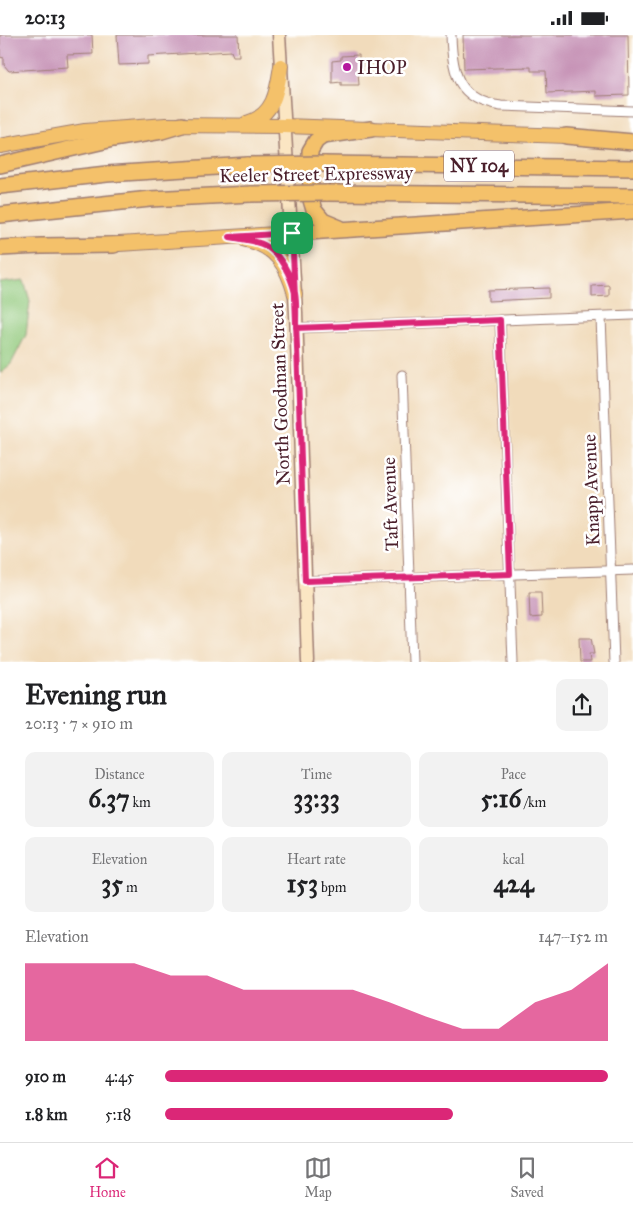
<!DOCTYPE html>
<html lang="en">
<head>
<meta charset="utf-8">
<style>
	body { margin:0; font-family:"IM FELL Great Primer",serif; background:#f2f2f2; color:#202124; height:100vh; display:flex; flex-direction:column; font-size:19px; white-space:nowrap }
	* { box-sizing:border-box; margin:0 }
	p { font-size:16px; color:#757577 }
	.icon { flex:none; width:28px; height:28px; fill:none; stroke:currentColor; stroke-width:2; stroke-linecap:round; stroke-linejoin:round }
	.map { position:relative; height:627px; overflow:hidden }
	.panel { display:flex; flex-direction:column; background:#fff; flex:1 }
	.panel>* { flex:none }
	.pin { position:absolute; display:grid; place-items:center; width:42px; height:42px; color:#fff; margin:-21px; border-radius:10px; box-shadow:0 2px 8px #0006 }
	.round { display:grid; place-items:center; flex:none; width:52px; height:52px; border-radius:10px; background:#f2f2f2 }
	.overview { display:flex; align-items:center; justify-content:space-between; height:85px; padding:0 25px }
	h1 { font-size:28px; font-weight:800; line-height:38px }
	.metrics { display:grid; grid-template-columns:repeat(3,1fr); gap:8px; height:85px; padding:5px 25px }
	.metrics div { display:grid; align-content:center; border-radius:10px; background:#f2f2f2; text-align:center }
	.metrics b { font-size:25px; font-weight:800 }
	.metrics small { font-size:14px; font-weight:400 }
	.metrics p { font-size:14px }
	.chart { height:140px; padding:10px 25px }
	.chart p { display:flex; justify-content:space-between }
	.chart svg { width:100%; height:90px; margin-top:5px; fill:#db2777; opacity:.7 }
	ul { padding:0 25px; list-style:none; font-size:16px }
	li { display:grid; grid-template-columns:80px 60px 1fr; align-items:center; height:38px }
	li i { height:12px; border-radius:6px; background:#db2777 }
	.status { display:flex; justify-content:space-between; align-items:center; height:35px; padding:0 25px; background:#fff; direction:ltr }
	.status svg { height:14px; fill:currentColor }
	.tabs { display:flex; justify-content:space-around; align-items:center; height:70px; border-top:1px solid #e0e0e0; background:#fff; font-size:14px; color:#757577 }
	.tabs a { display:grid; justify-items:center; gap:2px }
	.tabs .active { color:#db2777 }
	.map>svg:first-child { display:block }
	.green { fill:#92c97c; stroke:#6e7454 }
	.building { fill:#c794b7 }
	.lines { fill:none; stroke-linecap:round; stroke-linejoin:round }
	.minor-casing { stroke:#9e7d73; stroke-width:11 }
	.secondary-casing { stroke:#9e7d73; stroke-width:15 }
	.primary-casing { stroke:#9e7d73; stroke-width:16 }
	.motorway-casing { stroke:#9e7d73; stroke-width:18 }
	.minor { stroke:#fff; stroke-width:9 }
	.secondary { stroke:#fbe6c3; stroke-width:12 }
	.primary { stroke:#f4c16a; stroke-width:14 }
	.motorway { stroke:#f4c16a; stroke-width:15 }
	.motorway-bridge-casing { stroke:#9e7d73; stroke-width:18; stroke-linecap:butt }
	.motorway-bridge { stroke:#f4c16a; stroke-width:15 }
	.route-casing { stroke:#fff; stroke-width:10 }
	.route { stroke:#db2777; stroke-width:6 }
	.poi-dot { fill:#b5179e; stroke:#fff; stroke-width:2 }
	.labels { text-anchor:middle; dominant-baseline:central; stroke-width:5; stroke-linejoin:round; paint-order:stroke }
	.shield { fill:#fff; stroke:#80626b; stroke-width:1 }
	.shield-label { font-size:18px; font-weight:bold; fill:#4a1f2b }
	.poi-label { font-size:19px; fill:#4a1f2b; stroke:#fff; text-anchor:start }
	.street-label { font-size:19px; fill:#4a1f2b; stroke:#fff }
</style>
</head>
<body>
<div class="status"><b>20:13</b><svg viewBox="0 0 49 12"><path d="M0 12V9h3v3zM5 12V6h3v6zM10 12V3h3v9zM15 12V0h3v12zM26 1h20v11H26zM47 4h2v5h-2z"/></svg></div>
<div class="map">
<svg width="633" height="627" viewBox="0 0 633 627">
	<rect width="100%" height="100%" fill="#fff"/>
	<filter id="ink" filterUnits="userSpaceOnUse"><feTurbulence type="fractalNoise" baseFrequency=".02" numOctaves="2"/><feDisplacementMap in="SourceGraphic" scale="10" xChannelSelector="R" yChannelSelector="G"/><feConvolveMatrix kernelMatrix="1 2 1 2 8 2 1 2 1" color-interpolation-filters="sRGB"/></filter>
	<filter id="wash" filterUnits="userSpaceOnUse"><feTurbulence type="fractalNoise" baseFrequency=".0096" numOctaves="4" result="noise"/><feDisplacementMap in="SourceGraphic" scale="20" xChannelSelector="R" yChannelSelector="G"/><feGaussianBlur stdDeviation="1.12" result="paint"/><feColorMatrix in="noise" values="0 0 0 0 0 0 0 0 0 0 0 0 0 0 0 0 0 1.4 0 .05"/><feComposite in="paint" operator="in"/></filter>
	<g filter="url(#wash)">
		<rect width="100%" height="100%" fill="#f1dbbb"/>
		<path class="green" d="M 24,245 L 30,266 L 26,300 L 11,329 L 0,338 L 0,248 Z"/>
		<g id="blocks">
			<g class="building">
				<path d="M 0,0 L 92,0 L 93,19 L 67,20 L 68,32 L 9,36 L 4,30 L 4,23 L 0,22 Z"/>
				<path d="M 117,0 L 238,0 L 239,21 L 233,21 L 231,16 L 148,21 L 148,29 L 119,30 Z"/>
				<path d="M 463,0 L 628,0 L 629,60 L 596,61 L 596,56 L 547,58 L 546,36 L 531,36 L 531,32 L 464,34 Z"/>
				<path d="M 359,20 L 359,28 L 362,28 L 362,36 L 358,36 L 359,50 L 341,50 L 341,47 L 332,48 L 332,26 L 341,25 L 341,21 Z"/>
				<path d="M 609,250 L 609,261 L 592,262 L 592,251 Z"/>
				<path d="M 549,253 L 549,263 L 488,266 L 488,255 Z"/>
				<path d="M 529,557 L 541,557 L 542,582 L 530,583 Z"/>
				<path d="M 579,603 L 591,603 L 594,619 L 589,619 L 590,627 L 580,627 Z"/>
			</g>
		</g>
	</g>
	<g filter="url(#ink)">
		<use href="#blocks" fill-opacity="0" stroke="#9e7d73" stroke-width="1"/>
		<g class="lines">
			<defs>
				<g id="minor">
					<path d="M 451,0 C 452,39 458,65 501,71 L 633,76"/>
					<path d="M 601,282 L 614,627"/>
					<path d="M 500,285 L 513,627"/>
					<path d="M 297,293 L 633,280"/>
					<path d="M 402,340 L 412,627"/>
					<path d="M 305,546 L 633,535"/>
				</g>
				<path id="secondary" d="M 279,0 L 296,277 L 308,627"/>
				<g id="primary">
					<path d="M 247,88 C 274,80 277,57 281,31"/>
					<path d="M 0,111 L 85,96 L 166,90 L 285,91 L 566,101"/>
					<path d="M 246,205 C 276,211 287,231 295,259"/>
					<path d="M 103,210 L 292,198"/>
				</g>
				<g id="motorway">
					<path d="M 566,101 L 633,107"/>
					<path d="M 324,129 L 633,133"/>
					<path d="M 0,130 L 113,104 L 162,96 L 182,90"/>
					<path d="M 0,151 L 107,139 L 248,130"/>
					<path d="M 326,158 L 633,161"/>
					<path d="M 0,180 L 150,164 L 251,159"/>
					<path d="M 340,193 L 323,186 L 314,175 L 311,165 L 310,116 L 316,106 L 323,101 L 371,94"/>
					<path d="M 292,198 L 633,176"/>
					<path d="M 0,213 L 41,211 L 114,210"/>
				</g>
			</defs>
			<use href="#minor" class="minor-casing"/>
			<use href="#secondary" class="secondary-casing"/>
			<use href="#primary" class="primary-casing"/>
			<use href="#motorway" class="motorway-casing"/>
			<use href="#minor" class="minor"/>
			<use href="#secondary" class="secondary"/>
			<use href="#primary" class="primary"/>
			<use href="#motorway" class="motorway"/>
			<defs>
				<g id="motorway-bridge">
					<path d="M 248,130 L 324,129"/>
					<path d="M 251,159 L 326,158"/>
				</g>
			</defs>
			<use href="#motorway-bridge" class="motorway-bridge-casing"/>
			<use href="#motorway-bridge" class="motorway-bridge"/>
		</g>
	</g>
	<g class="lines" filter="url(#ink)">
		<defs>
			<path id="route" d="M 292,198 L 230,202 C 241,204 254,205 264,210 C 280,218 291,241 295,258 C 297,269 296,281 296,293 L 500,285 L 510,539 L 305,546 C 301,430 298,314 292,198"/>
		</defs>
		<use href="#route" class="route-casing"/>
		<use href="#route" class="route"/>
	</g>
	<circle class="poi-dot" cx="347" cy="32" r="5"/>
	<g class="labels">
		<rect class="shield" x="444" y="115.5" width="70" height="31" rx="4"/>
		<g class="shield-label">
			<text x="479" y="131">NY 104</text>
		</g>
		<g class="poi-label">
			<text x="357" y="32">IHOP</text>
		</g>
		<g class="street-label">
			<text transform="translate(316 139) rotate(-1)">Keeler Street Expressway</text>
			<text transform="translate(280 359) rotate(-92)">North Goodman Street</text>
			<text transform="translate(591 455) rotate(-92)">Knapp Avenue</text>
			<text transform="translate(390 469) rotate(-92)">Taft Avenue</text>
		</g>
	</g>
</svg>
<div class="pin" style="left:292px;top:198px;background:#1e9e55"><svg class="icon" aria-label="arrive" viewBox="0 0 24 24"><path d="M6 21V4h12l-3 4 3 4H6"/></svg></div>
</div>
<section class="panel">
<div class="overview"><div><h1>Evening run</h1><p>20:13 · 7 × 910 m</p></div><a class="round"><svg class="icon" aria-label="share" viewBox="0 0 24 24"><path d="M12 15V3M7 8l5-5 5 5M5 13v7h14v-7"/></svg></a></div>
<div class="metrics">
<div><p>Distance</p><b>6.37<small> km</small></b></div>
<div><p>Time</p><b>33:33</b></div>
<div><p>Pace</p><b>5:16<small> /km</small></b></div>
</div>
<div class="metrics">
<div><p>Elevation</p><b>35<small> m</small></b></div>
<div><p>Heart rate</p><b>153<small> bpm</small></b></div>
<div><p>kcal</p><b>424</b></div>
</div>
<div class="chart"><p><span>Elevation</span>147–152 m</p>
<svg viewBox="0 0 160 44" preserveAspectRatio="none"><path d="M0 44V6L10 6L20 6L30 6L40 12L50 12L60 19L70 19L80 19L90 19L100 25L110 32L120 38L130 38L140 25L150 19L160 6V44z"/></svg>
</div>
<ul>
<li><b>910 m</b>4:45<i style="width:100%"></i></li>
<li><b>1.8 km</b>5:18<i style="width:65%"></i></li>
</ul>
</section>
<nav class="tabs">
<a class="active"><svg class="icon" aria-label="home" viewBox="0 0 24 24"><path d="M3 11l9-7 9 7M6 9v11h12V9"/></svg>Home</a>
<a><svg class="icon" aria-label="map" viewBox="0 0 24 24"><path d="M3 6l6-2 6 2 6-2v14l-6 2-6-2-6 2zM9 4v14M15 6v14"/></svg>Map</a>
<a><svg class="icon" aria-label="saved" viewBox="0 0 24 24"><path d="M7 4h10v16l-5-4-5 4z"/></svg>Saved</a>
</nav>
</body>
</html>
